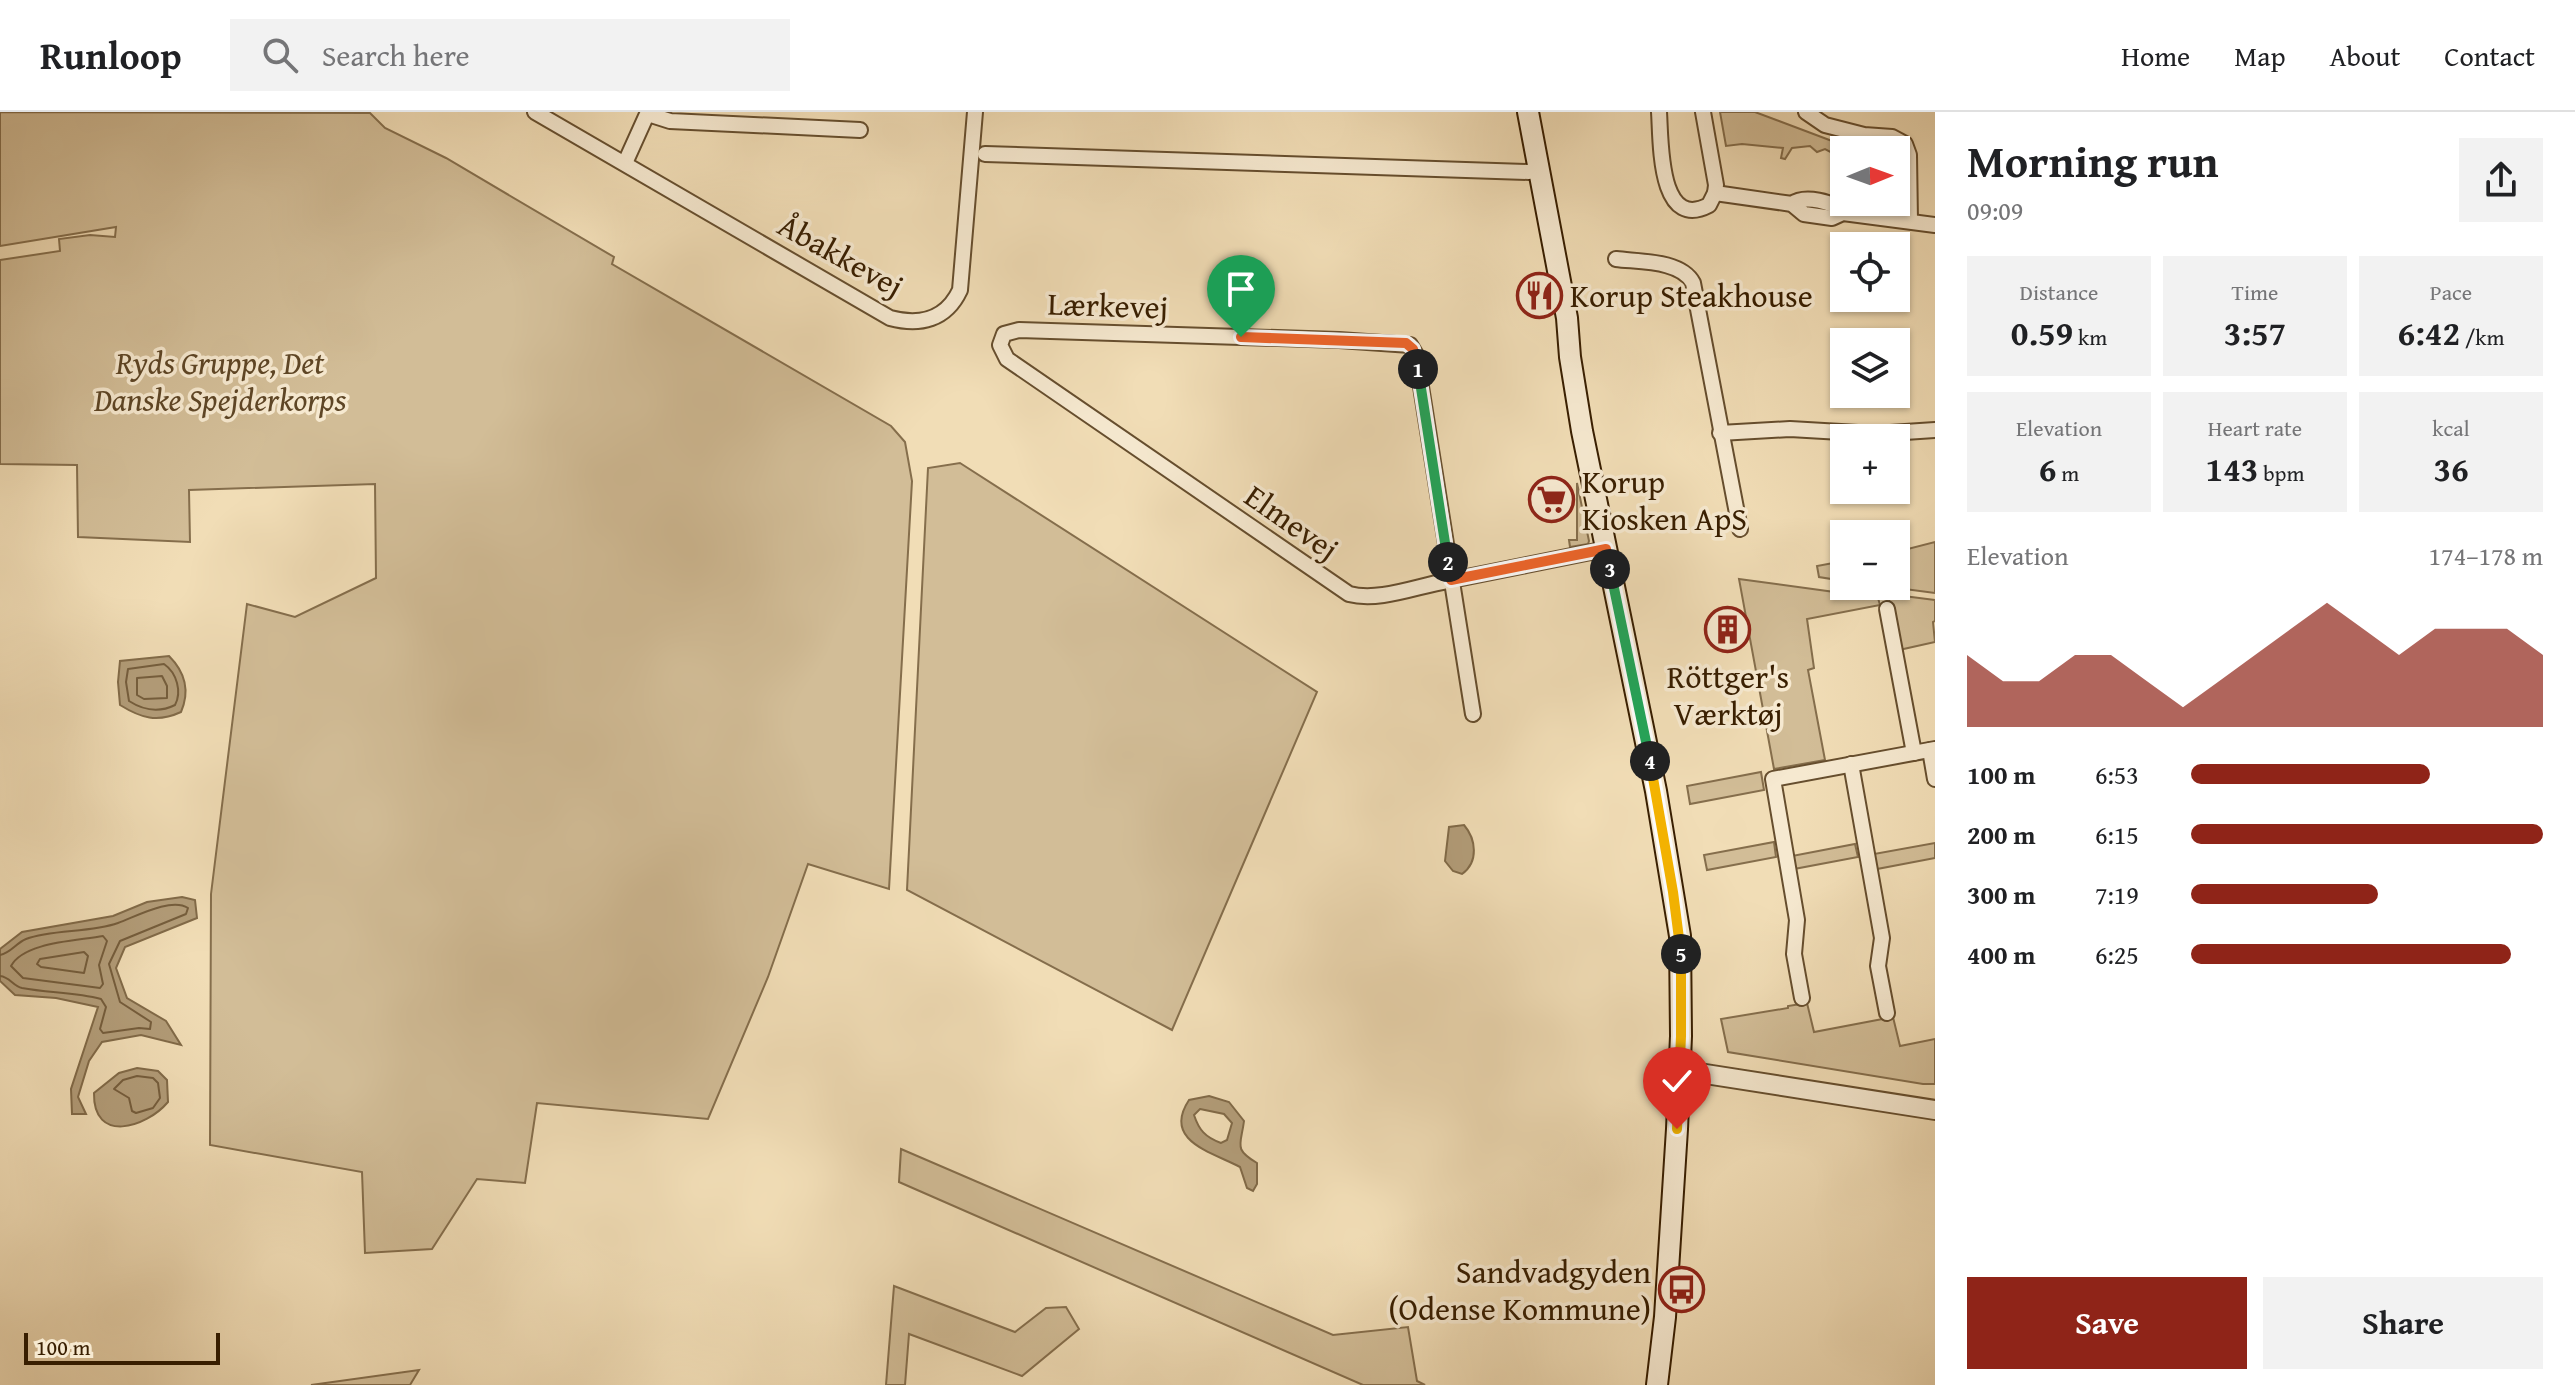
<!DOCTYPE html>
<html lang="en">
<head>
<meta charset="utf-8">
<style>
	body { margin:0; font-family:"Gentium Book Plus",serif; background:#f2f2f2; color:#202124; height:100vh; display:flex; flex-direction:column; font-size:30px; white-space:nowrap }
	* { box-sizing:border-box; margin:0 }
	p { font-size:26px; color:#757577 }
	.icon { flex:none; width:44px; height:44px; fill:none; stroke:currentColor; stroke-width:2; stroke-linecap:round; stroke-linejoin:round }
	.map { position:relative; flex:1; overflow:hidden }
	.drawer { display:flex; flex-direction:column; background:#fff; width:640px }
	.drawer>* { flex:none }
	.needle { width:52px; rotate:89deg }
	.controls { position:absolute; left:1830px; top:24px; display:grid; gap:16px }
	.controls a { display:grid; place-items:center; width:80px; height:80px; border-radius:0px; background:#fff; box-shadow:0 2px 6px #0004; font-size:40px }
	.scale { position:absolute; left:24px; bottom:20px; width:196px; box-sizing:border-box; padding-left:8px; border:4px solid #381e00; border-top:0; font-size:22px; line-height:28px; white-space:nowrap; color:#381e00; -webkit-text-stroke:6px #f6e9d0; paint-order:stroke }
	.pin { position:absolute; display:grid; place-items:center; width:68px; height:68px; color:#fff; margin:-82px -34px; border-radius:50% 50% 50% 0; rotate:-45deg; box-shadow:0 0 8px #0007 }
	.pin .icon { rotate:45deg }
	.km { position:absolute; width:40px; height:40px; margin:-20px; border-radius:50%; background:#222; color:#fff; font-size:22px; line-height:40px; text-align:center }
	.round { display:grid; place-items:center; flex:none; width:84px; height:84px; border-radius:0px; background:#f2f2f2 }
	.summary { display:flex; align-items:center; justify-content:space-between; height:136px; padding:0 32px }
	h1 { font-size:44px; font-weight:800; line-height:60px }
	.stats { display:grid; grid-template-columns:repeat(3,1fr); gap:12px; height:136px; padding:8px 32px }
	.stats div { display:grid; align-content:center; border-radius:0px; background:#f2f2f2; text-align:center }
	.stats b { font-size:34px; font-weight:800 }
	.stats small { font-size:22px; font-weight:400 }
	.stats p { font-size:22px }
	.chart { height:224px; padding:16px 32px }
	.chart p { display:flex; justify-content:space-between }
	.chart svg { width:100%; height:144px; margin-top:8px; fill:#8f2418; opacity:.7 }
	.primary-button { display:flex; gap:16px; margin-top:auto; padding:16px 32px }
	.primary-button a { flex:1; height:92px; border-radius:0px; background:#8f2418; color:#fff; font-size:32px; font-weight:800; line-height:92px; text-align:center }
	.primary-button a+a { background:#f2f2f2; color:#202124 }
	ul { padding:0 32px; list-style:none; font-size:26px }
	li { display:grid; grid-template-columns:128px 96px 1fr; align-items:center; height:60px }
	li i { height:20px; border-radius:10px; background:#8f2418 }
	header { display:flex; align-items:center; gap:48px; box-sizing:border-box; height:112px; padding:0 40px; background:#fff; border-bottom:2px solid #e0e0e0 }
	header strong { font-size:38px }
	nav { display:flex; gap:44px; margin-inline-start:auto; font-size:28px }
	.search { width:560px; height:72px; background:#f2f2f2; display:flex; align-items:center; gap:20px; box-sizing:border-box; padding:0 28px; border-radius:0px; color:#757577; font-size:30px }
	main { display:flex; flex:1; min-height:0 }
	.map>svg:first-child { display:block }
	.green { fill:#d2bd97; stroke:#856e4c; stroke-width:2 }
	.water { fill:#b29c78; stroke:#816a48; stroke-width:2; fill-rule:evenodd }
	.lines { fill:none; stroke-linecap:round; stroke-linejoin:round }
	.shore { stroke:#755d3c; stroke-width:2 }
	.minor-casing { stroke:#664e2e; stroke-width:18 }
	.tertiary-casing { stroke:#664e2e; stroke-width:22 }
	.secondary-casing { stroke:#381e00; stroke-width:24 }
	.minor { stroke:#f6e9d0; stroke-width:14 }
	.tertiary { stroke:#f6e9d0; stroke-width:18 }
	.secondary { stroke:#f6e9d0; stroke-width:20 }
	.split-1-casing { stroke:#fff; stroke-width:16 }
	.split-2-casing { stroke:#fff; stroke-width:16 }
	.split-3-casing { stroke:#fff; stroke-width:16 }
	.split-4-casing { stroke:#fff; stroke-width:16 }
	.split-5-casing { stroke:#fff; stroke-width:16 }
	.split-6-casing { stroke:#fff; stroke-width:16 }
	.split-1 { stroke:#f0652b; stroke-width:10 }
	.split-2 { stroke:#22a559; stroke-width:10 }
	.split-3 { stroke:#f0652b; stroke-width:10 }
	.split-4 { stroke:#22a559; stroke-width:10 }
	.split-5 { stroke:#f5b400; stroke-width:10 }
	.split-6 { stroke:#f5b400; stroke-width:10 }
	.labels { text-anchor:middle; dominant-baseline:central; stroke-width:7; stroke-linejoin:round; paint-order:stroke }
	.street-label { font-size:32px; fill:#381e00; stroke:#f6e9d0 }
	.poi-label { font-size:32px; fill:#381e00; stroke:#f6e9d0; text-anchor:start }
	.park-label { font-size:32px; font-style:italic; fill:#5e4626; stroke:#f6e9d0 }
</style>
</head>
<body>
<header>
<strong>Runloop</strong>
<div class="search"><svg class="icon" aria-label="search" viewBox="0 0 24 24"><circle cx="10" cy="10" r="6"/><path d="M15 15l6 6"/></svg>Search here</div>
<nav><a>Home</a><a>Map</a><a>About</a><a>Contact</a></nav>
</header>
<main>
<div class="map">
<svg width="1935" height="1273" viewBox="0 0 1935 1273">
	<rect width="100%" height="100%" fill="#f1ddb6"/>
	<filter id="stains"><feTurbulence type="fractalNoise" baseFrequency=".0025" numOctaves="4"/><feColorMatrix values="0 0 0 0 .2 0 0 0 0 .09 0 0 0 0 .02 0 0 0 .5 -.17"/></filter>
	<radialGradient id="worn" r=".72"><stop offset=".6" stop-color="#630" stop-opacity="0"/><stop offset="1" stop-color="#630" stop-opacity=".3"/></radialGradient>
	<g class="green">
		<path d="M 0,0 L 370,1 L 385,16 L 446,46 L 614,145 L 612,152 L 891,314 L 905,330 L 912,369 L 889,777 L 808,752 L 768,865 L 708,1007 L 537,991 L 525,1071 L 477,1067 L 432,1137 L 365,1141 L 362,1060 L 210,1033 L 211,782 L 247,492 L 295,505 L 376,466 L 375,372 L 189,378 L 190,430 L 78,425 L 77,353 L 0,352 L 0,148 L 60,139 L 59,127 L 90,123 L 115,125 L 116,115 L 0,134 Z"/>
		<path d="M 1720,0 L 1755,0 L 1848,35 L 1848,38 L 1844,38 L 1844,47 L 1825,37 L 1817,40 L 1810,34 L 1792,36 L 1785,47 L 1781,46 L 1783,36 L 1742,32 L 1726,34 Z"/>
		<path d="M 960,351 L 1317,580 L 1172,918 L 907,778 L 928,356 Z"/>
		<path d="M 1577,371 L 1589,429 L 1588,432 L 1570,435 L 1569,428 L 1577,428 Z"/>
		<path d="M 1935,430 L 1935,481 L 1882,474 L 1896,474 L 1896,440 Z"/>
		<path d="M 1844,449 L 1844,469 L 1819,465 L 1817,454 Z"/>
		<path d="M 1739,467 L 1878,486 L 1880,493 L 1807,507 L 1814,556 L 1808,558 L 1825,648 L 1774,657 Z"/>
		<path d="M 1888,482 L 1935,488 L 1935,509 L 1933,510 L 1935,530 L 1899,538 Z"/>
		<path d="M 1761,660 L 1764,678 L 1690,692 L 1687,674 Z"/>
		<path d="M 1774,730 L 1776,745 L 1707,758 L 1704,743 Z"/>
		<path d="M 1935,731 L 1935,746 L 1877,757 L 1874,742 Z"/>
		<path d="M 1855,732 L 1858,745 L 1794,757 L 1792,744 Z"/>
		<path d="M 1807,891 L 1814,920 L 1893,905 L 1900,934 L 1935,927 L 1935,972 L 1923,972 L 1728,940 L 1721,907 L 1788,896 L 1788,894 Z"/>
		<path d="M 901,1037 L 1333,1223 L 1408,1215 L 1417,1269 L 1425,1273 L 1363,1273 L 899,1070 Z"/>
		<path d="M 894,1174 L 1015,1220 L 1046,1196 L 1066,1195 L 1079,1217 L 1022,1264 L 909,1222 L 905,1273 L 886,1273 Z"/>
		<path d="M 419,1258 L 410,1273 L 311,1273 Z"/>
	</g>
	<g class="water">
		<path d="M 169,544 C 185,560 190,579 181,600 C 157,611 141,606 120,593 L 118,570 L 120,549 Z"/>
		<path d="M 1464,713 C 1476,727 1479,750 1462,762 L 1453,759 L 1445,749 L 1449,715 Z"/>
		<path d="M 182,785 L 195,788 L 197,806 L 125,835 L 116,856 L 127,886 L 166,909 L 181,933 L 141,923 L 102,930 L 89,949 L 78,985 L 86,1002 L 72,1002 L 71,977 L 98,895 L 56,886 L 15,883 L 0,869 L 0,837 L 22,820 L 113,804 L 147,790 Z"/>
		<path d="M 137,956 L 158,959 L 167,968 L 168,990 C 146,1016 93,1032 94,981 L 119,961 Z"/>
		<path d="M 1209,984 L 1229,990 L 1244,1009 C 1241,1033 1233,1037 1257,1051 L 1257,1072 L 1253,1079 L 1247,1076 L 1240,1055 C 1212,1040 1162,1029 1189,988 ZM 1200,997 L 1224,1002 L 1232,1011 L 1227,1028 L 1221,1031 C 1205,1025 1199,1018 1194,1003 Z"/>
	</g>
	<g class="lines">
		<g class="shore">
			<path d="M 164,552 C 177,561 182,580 175,593 C 159,601 143,598 129,589 L 126,570 L 128,557 Z"/>
			<path d="M 162,564 L 167,574 L 167,586 L 144,587 L 137,583 L 137,566 Z"/>
			<path d="M 103,824 L 107,829 L 99,853 L 103,872 L 100,876 L 23,866 L 11,854 C 24,830 76,829 103,824 Z"/>
			<path d="M 84,840 L 88,844 L 84,861 L 41,855 L 37,852 L 40,847 Z"/>
			<path d="M 0,843 C 11,841 16,831 26,827 C 52,817 90,821 118,811 C 135,805 171,785 188,796 L 186,802 L 120,829 L 109,852 L 120,890 L 151,910 L 150,917 L 139,916 L 103,921 L 100,917 L 106,895 L 101,887 C 75,880 48,881 22,876 C 13,874 10,865 0,864"/>
			<path d="M 137,964 L 153,966 L 158,971 L 160,986 L 153,996 L 136,1001 L 132,999 L 129,986 L 114,977 L 123,968 Z"/>
		</g>
		<defs>
			<g id="minor">
				<path d="M 535,0 L 890,206 C 920,214 946,208 960,178 L 975,0"/>
				<path d="M 1659,0 C 1661,28 1658,120 1709,93 L 1715,81 L 1716,73 L 1703,0"/>
				<path d="M 1806,0 L 1825,13 L 1864,23 L 1892,25 L 1905,32 L 1909,43 L 1910,109"/>
				<path d="M 648,2 L 670,9 L 860,18"/>
				<path d="M 985,42 L 1529,60 L 1539,58"/>
				<path d="M 625,51 L 648,0"/>
				<path d="M 1715,81 L 1792,92 L 1804,102 L 1832,106 L 1843,101 L 1935,113"/>
				<path d="M 1792,92 C 1804,83 1834,89 1843,101"/>
				<path d="M 1616,147 C 1639,150 1681,148 1693,171 L 1740,417"/>
				<path d="M 1720,321 L 1790,317 L 1875,322 L 1935,318"/>
				<path d="M 1887,497 L 1914,641"/>
				<path d="M 1473,602 L 1416,243 L 1410,233 L 1339,228 L 1019,218 L 1004,222 L 1000,233 L 1007,247 L 1349,482 C 1379,490 1417,474 1447,469 C 1500,458 1553,448 1606,437"/>
				<path d="M 1930,638 L 1935,667"/>
				<path d="M 1851,652 L 1882,826 L 1878,854 L 1887,901"/>
				<path d="M 1802,886 L 1794,842 L 1797,808 L 1773,667 L 1935,637"/>
			</g>
			<path id="tertiary" d="M 1680,958 L 1935,998"/>
			<path id="secondary" d="M 1528,0 L 1567,206 L 1570,245 L 1582,319 L 1656,679 L 1680,824 L 1681,924 L 1677,1017 L 1665,1205 L 1657,1273"/>
		</defs>
		<use href="#minor" class="minor-casing"/>
		<use href="#tertiary" class="tertiary-casing"/>
		<use href="#secondary" class="secondary-casing"/>
		<use href="#minor" class="minor"/>
		<use href="#tertiary" class="tertiary"/>
		<use href="#secondary" class="secondary"/>
	</g>
	<g class="lines">
		<defs>
			<path id="split-1" d="M 1241,225 L 1406,231 L 1413,237 L 1418,257"/>
			<path id="split-2" d="M 1418,257 L 1448,450"/>
			<path id="split-3" d="M 1448,450 L 1451,468 L 1606,437 L 1610,457"/>
			<path id="split-4" d="M 1610,457 L 1650,649"/>
			<path id="split-5" d="M 1650,649 L 1673,780 L 1681,842"/>
			<path id="split-6" d="M 1677,1017 L 1681,924 L 1681,842"/>
		</defs>
		<use href="#split-1" class="split-1-casing"/>
		<use href="#split-2" class="split-2-casing"/>
		<use href="#split-3" class="split-3-casing"/>
		<use href="#split-4" class="split-4-casing"/>
		<use href="#split-5" class="split-5-casing"/>
		<use href="#split-6" class="split-6-casing"/>
		<use href="#split-1" class="split-1"/>
		<use href="#split-2" class="split-2"/>
		<use href="#split-3" class="split-3"/>
		<use href="#split-4" class="split-4"/>
		<use href="#split-5" class="split-5"/>
		<use href="#split-6" class="split-6"/>
	</g>
	<defs>
		<symbol id="restaurant-ring" viewBox="-11 -11 22 22"><circle r="9.5" fill="#f6e9d0" stroke="#8f2418" stroke-width="1.5"/><path d="M-5-6h1v4h1v-4h1v4h1v-4h1v5L-1.5 .5V6h-2V.5L-5-1ZM5-6V6H3V1.5H1.5Q1.5-4 5-6Z" fill="#8f2418"/></symbol>
		<symbol id="supermarket-ring" viewBox="-11 -11 22 22"><circle r="9.5" fill="#f6e9d0" stroke="#8f2418" stroke-width="1.5"/><path d="M-6-5.5h2.5l.6 2H6L4.5 2H-2.5L-4.4-4H-6ZM-1.5 3.2a1.3 1.3 0 1 0 .1 0ZM3 3.2a1.3 1.3 0 1 0 .1 0Z" fill="#8f2418"/></symbol>
		<symbol id="building-ring" viewBox="-11 -11 22 22"><circle r="9.5" fill="#f6e9d0" stroke="#8f2418" stroke-width="1.5"/><path d="M-4-6H4V6H1V3H-1V6H-4ZM-2.5-4.3h1.7v1.8h-1.7ZM.8-4.3h1.7v1.8H.8ZM-2.5-1h1.7V.8h-1.7ZM.8-1h1.7V.8H.8Z" fill="#8f2418"/></symbol>
		<symbol id="bus-ring" viewBox="-11 -11 22 22"><circle r="9.5" fill="#f6e9d0" stroke="#8f2418" stroke-width="1.5"/><path d="M-5-6H5V4H4V6H2V4H-2V6H-4V4H-5ZM-3.5-4V0h7V-4ZM-3.5 1.2v1.5H-2V1.2ZM2 1.2v1.5H3.5V1.2Z" fill="#8f2418"/></symbol>
	</defs>
	<g fill-rule="evenodd">
		<use href="#restaurant-ring" x="1514" y="158" width="51" height="51"/>
		<use href="#supermarket-ring" x="1526" y="362" width="51" height="51"/>
		<use href="#building-ring" x="1702" y="492" width="51" height="51"/>
		<use href="#bus-ring" x="1656" y="1152" width="51" height="51"/>
	</g>
	<g class="labels">
		<g class="street-label">
			<text transform="translate(841 143) rotate(29)">Åbakkevej</text>
			<text transform="translate(1108 193) rotate(2)">Lærkevej</text>
			<text transform="translate(1292 410) rotate(35)">Elmevej</text>
		</g>
		<g class="poi-label">
			<text x="1570" y="183">Korup Steakhouse</text>
			<text x="1582" y="369">Korup<tspan x="1582" dy="37">Kiosken ApS</tspan></text>
			<text x="1728" y="564" text-anchor="middle">Röttger's<tspan x="1728" dy="37">Værktøj</tspan></text>
			<text x="1651" y="1159" text-anchor="end">Sandvadgyden<tspan x="1651" dy="37">(Odense Kommune)</tspan></text>
		</g>
		<g class="park-label">
			<text x="220" y="250">Ryds Gruppe, Det<tspan x="220" dy="37">Danske Spejderkorps</tspan></text>
		</g>
	</g>
	<rect width="100%" height="100%" filter="url(#stains)"/>
	<rect width="100%" height="100%" fill="url(#worn)"/>
</svg>
<div class="controls">
<a><svg class="needle" viewBox="-14 -14 28 28"><path d="M0-13l5 13h-10z" fill="#e53935"/><path d="M0 13l5-13h-10z" fill="#757577"/></svg></a>
<a><svg class="icon" aria-label="locate" viewBox="0 0 24 24"><circle cx="12" cy="12" r="6"/><path d="M12 2v4M12 18v4M2 12h4M18 12h4"/></svg></a>
<a><svg class="icon" aria-label="layers" viewBox="0 0 24 24"><path d="M12 4l9 5-9 5-9-5zM3 14l9 5 9-5"/></svg></a>
<a>+</a>
<a>−</a>
</div>
<div class="scale">100 m</div>
<div class="pin" style="left:1241px;top:225px;background:#1e9e55"><svg class="icon" aria-label="arrive" viewBox="0 0 24 24"><path d="M6 21V4h12l-3 4 3 4H6"/></svg></div>
<div class="pin" style="left:1677px;top:1017px;background:#d93025"><svg class="icon" aria-label="check" viewBox="0 0 24 24"><path d="M5 12l5 5 9-10"/></svg></div>
<b class="km" style="left:1418px;top:257px">1</b>
<b class="km" style="left:1448px;top:450px">2</b>
<b class="km" style="left:1610px;top:457px">3</b>
<b class="km" style="left:1650px;top:649px">4</b>
<b class="km" style="left:1681px;top:842px">5</b>
</div>
<section class="drawer">
<div class="summary"><div><h1>Morning run</h1><p>09:09</p></div><a class="round"><svg class="icon" aria-label="share" viewBox="0 0 24 24"><path d="M12 15V3M7 8l5-5 5 5M5 13v7h14v-7"/></svg></a></div>
<div class="stats">
<div><p>Distance</p><b>0.59<small> km</small></b></div>
<div><p>Time</p><b>3:57</b></div>
<div><p>Pace</p><b>6:42<small> /km</small></b></div>
</div>
<div class="stats">
<div><p>Elevation</p><b>6<small> m</small></b></div>
<div><p>Heart rate</p><b>143<small> bpm</small></b></div>
<div><p>kcal</p><b>36</b></div>
</div>
<div class="chart"><p><span>Elevation</span>174–178 m</p>
<svg viewBox="0 0 160 44" preserveAspectRatio="none"><path d="M0 44V22L10 30L20 30L30 22L40 22L50 30L60 38L70 30L80 22L90 14L100 6L110 14L120 22L130 14L140 14L150 14L160 22V44z"/></svg>
</div>
<ul>
<li><b>100 m</b>6:53<i style="width:68%"></i></li>
<li><b>200 m</b>6:15<i style="width:100%"></i></li>
<li><b>300 m</b>7:19<i style="width:53%"></i></li>
<li><b>400 m</b>6:25<i style="width:91%"></i></li>
</ul>
<div class="primary-button"><a>Save</a><a>Share</a></div>
</section>
</main>
</body>
</html>
